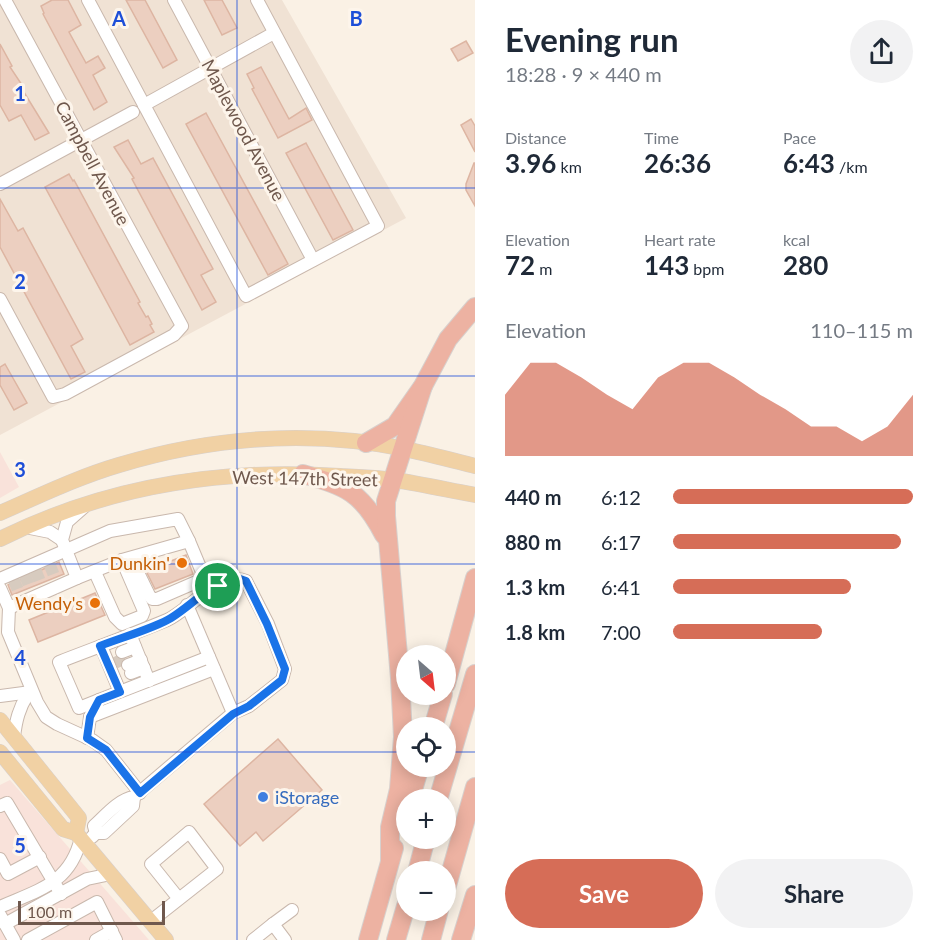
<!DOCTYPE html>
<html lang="en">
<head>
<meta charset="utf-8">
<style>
	body { margin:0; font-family:Lato,sans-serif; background:#f2f2f3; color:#1f2937; height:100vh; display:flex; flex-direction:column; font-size:22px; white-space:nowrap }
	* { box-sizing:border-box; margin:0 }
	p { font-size:20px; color:#747a83 }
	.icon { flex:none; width:33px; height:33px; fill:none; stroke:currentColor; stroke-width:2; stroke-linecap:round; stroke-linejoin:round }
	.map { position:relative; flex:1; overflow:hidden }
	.side { display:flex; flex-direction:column; background:#fff; width:468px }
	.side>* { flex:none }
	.needle { width:39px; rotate:152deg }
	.controls { position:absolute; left:396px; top:645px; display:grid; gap:12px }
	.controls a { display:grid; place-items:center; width:60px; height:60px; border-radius:50%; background:#fff; box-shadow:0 3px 15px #0003; font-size:30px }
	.scale { position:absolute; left:18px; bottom:15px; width:147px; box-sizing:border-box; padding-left:6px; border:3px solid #6f584d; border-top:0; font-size:16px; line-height:21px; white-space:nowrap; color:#6f584d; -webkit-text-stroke:4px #fdf5eb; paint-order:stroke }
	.pin { position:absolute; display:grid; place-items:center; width:51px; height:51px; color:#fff; margin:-26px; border:3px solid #fff; border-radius:50%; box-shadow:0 2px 6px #0007 }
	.round { display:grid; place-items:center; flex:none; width:63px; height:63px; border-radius:32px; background:#f2f2f3 }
	.overview { display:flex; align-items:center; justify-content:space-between; height:102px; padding:0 30px }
	h1 { font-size:33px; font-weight:700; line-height:45px }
	.figures { display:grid; grid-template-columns:repeat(3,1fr); gap:9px; height:102px; padding:6px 30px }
	.figures div { display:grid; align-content:center }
	.figures b { font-size:26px; font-weight:700 }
	.figures small { font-size:16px; font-weight:400 }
	.figures p { font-size:16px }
	.chart { height:168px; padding:12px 30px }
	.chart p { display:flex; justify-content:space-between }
	.chart svg { width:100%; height:108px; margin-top:6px; fill:#d66d57; opacity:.7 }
	.cta { display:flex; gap:12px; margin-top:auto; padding:12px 30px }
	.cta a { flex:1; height:69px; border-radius:36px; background:#d66d57; color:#fff; font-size:24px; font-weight:700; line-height:69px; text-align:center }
	.cta a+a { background:#f2f2f3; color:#1f2937 }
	ul { padding:0 30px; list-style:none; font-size:20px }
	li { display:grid; grid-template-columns:96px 72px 1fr; align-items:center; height:45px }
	li i { height:15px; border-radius:8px; background:#d66d57 }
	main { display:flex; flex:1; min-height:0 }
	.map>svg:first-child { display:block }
	.residential { fill:#f0e2d4 }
	.commercial { fill:#f9e2da }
	.building { fill:#eccfc0; stroke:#ddb5a2; stroke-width:1.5 }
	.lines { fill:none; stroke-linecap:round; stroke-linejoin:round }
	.minor-tunnel { stroke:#d7cbbf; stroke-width:12; stroke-dasharray:12 6; stroke-linecap:butt }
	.minor-casing { stroke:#c9b8ad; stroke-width:14 }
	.major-casing { stroke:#d7d0cd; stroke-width:16 }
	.highway-casing { stroke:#d7d0cd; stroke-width:20 }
	.minor { stroke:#fff; stroke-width:12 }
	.major { stroke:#f1d1a4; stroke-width:15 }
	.highway { stroke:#edb2a2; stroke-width:18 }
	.route-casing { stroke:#fff; stroke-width:12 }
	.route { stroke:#1a73e8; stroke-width:8 }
	.grid { fill:none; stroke:#1d4ed8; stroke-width:1.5; stroke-opacity:0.55 }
	.food-dot { fill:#e8710a; stroke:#fdf5eb; stroke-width:2 }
	.shop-dot { fill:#3f7fe0; stroke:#fdf5eb; stroke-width:2 }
	.labels { text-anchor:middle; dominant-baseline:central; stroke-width:6; stroke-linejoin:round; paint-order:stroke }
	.street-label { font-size:18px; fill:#6f584d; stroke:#fdf5eb }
	.food-label { font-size:18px; fill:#c56008; stroke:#fdf5eb; text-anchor:end }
	.shop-label { font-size:18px; fill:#366cbe; stroke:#fdf5eb; text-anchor:start }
	.grid-label { font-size:20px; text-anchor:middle; font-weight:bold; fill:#1d4ed8; stroke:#fdf5eb; stroke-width:6; stroke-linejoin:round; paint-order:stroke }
</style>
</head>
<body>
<main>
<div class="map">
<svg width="475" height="940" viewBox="0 0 475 940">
	<rect width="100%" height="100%" fill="#faf1e5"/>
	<path class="residential" d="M 0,0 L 282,0 L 406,218 L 0,435 Z"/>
	<g class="commercial">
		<path d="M 0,452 L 19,487 L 0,498 Z"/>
		<path d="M 10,780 L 149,940 L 0,940 L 0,785 Z"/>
	</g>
	<g class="building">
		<path d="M 52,0 L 68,0 L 81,25 L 69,32 L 86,63 L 98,56 L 105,68 L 93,75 L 107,102 L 94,110 L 43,14 L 44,13 L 41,6 Z"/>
		<path d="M 126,0 L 145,0 L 177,60 L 163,68 Z"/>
		<path d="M 204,0 L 222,0 L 237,28 L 222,35 Z"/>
		<path d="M 466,41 L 473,53 L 458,61 L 451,49 Z"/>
		<path d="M 0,44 L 12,66 L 10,67 L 24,88 L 22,89 L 49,133 L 35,140 L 21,115 L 9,121 L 0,105 Z"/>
		<path d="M 261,67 L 289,119 L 306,108 L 312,120 L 278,138 L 252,89 L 254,88 L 247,74 Z"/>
		<path d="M 206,113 L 288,264 L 268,275 L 186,124 Z"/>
		<path d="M 471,119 L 475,126 L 475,152 L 461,125 Z"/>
		<path d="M 128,140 L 141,164 L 153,158 L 213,269 L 201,275 L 216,302 L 202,310 L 132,179 L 134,178 L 114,147 Z"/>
		<path d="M 306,143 L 353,230 L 333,240 L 286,153 Z"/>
		<path d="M 474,163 L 475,163 L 475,206 L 466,190 L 466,184 Z"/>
		<path d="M 69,174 L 73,181 L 74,180 L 140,302 L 138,303 L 146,317 L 148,316 L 152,324 L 150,325 L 154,332 L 130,345 L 45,187 Z"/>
		<path d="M 0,199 L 18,231 L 23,228 L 83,339 L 71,346 L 85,372 L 71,379 L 0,247 Z"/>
		<path d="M 5,364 L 27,403 L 14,410 L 0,385 L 0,367 Z"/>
		<path d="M 186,555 L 193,574 L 155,589 L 146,571 Z"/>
		<path d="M 59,562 L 64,574 L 12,595 L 8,585 Z"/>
		<path d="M 95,593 L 105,615 L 38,642 L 29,620 Z"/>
		<path d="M 278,739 L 322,790 L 263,841 L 256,832 L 240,846 L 204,804 Z"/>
	</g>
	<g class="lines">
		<g class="minor-tunnel">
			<path d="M 49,563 L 55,578"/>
			<path d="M 35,569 L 41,584"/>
			<path d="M 24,573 L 30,588"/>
			<path d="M 13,578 L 19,593"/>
			<path d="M 115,663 L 125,658"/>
		</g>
		<defs>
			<g id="minor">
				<path d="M 88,0 L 246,296 L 378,226 L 257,0"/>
				<path d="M 174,0 L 313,260"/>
				<path d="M 144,105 L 274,33"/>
				<path d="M 0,184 L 133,112"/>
				<path d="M 0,299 L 53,397 L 65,394 L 174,335 L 182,326 L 5,0"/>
				<path d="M 25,527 L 50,532 L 62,540"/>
				<path d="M 131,558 L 149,595 L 152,599 L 157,599 L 201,580 L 202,572 L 189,541"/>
				<path d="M 95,572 L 115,617 L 122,624 L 142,616 L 144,611 L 122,560"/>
				<path d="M 0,579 L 110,531 L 178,519 L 189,541 L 122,560 L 77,578"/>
				<path d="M 0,588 L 9,608 L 8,632 L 37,702 L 46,717 L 57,724 L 92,740 L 106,750 L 140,793"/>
				<path d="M 187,605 L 233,713"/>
				<path d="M 9,608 L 77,578 L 62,540 L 67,522 L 84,507"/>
				<path d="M 130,634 L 149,681"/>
				<path d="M 101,646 L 120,692"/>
				<path d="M 122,652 L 135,647"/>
				<path d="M 128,665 L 141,660"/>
				<path d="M 131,673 L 144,668"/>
				<path d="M 0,696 L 31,692"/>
				<path d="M 90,717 L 214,669"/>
				<path d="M 14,737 C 16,720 19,708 28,694"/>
				<path d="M 87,738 L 90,717 L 99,700 L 209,657"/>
				<path d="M 0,806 L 7,803 L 61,894"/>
				<path d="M 96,833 L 94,826 C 106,815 118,800 134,797 L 233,713 L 249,706 L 282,680 L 285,669 L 268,624 L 246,581 C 220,570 188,611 167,620 C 131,635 95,648 59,662 L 79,708 L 99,700"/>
				<path d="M 92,837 L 96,833 L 104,833 L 133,806 L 134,797"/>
				<path d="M 0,859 L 8,874 L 40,857"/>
				<path d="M 0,907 C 38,890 70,884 81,838"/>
				<path d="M 0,915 L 14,940"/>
				<path d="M 151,921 L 217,869 L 189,832 L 151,864 L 179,899"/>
				<path d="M 5,924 L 87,879 L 111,874"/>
				<path d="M 273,924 L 292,910"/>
				<path d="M 28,940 L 97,902 L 116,940"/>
				<path d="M 96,940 L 112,931"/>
				<path d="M 253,940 L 273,924 L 285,940"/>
			</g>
			<g id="major">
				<path d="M 0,513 C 39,496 78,477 119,465 C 195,442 275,433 354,441 C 395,445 435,456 475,466"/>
				<path d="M 0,539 C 107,486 222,468 340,476 C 358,477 377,477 395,480 C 421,484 448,490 475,495"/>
				<path d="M 0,720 L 79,818 L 76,833"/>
				<path d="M 0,752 L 63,829 L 76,833 L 166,940"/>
			</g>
			<g id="highway">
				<path d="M 366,443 L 395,426 L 423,386 L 448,339 L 475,307"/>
				<path d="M 303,474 C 347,487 362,492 384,535"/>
				<path d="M 446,684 L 475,578"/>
				<path d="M 433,728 L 443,694"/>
				<path d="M 410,800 L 420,766"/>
				<path d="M 438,800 L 475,674"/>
				<path d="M 390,860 L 390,827 L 399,789 L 403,737 L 400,678 L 386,516 L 386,501 L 423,386"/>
				<path d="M 417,872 L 426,838"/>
				<path d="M 446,889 L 475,787"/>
				<path d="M 368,940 L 394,848"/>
				<path d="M 396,940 L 406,906"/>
				<path d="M 431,940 L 439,910"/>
				<path d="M 461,940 L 475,895"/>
			</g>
		</defs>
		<use href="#minor" class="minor-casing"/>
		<use href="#major" class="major-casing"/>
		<use href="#highway" class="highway-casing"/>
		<use href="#minor" class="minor"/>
		<use href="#major" class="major"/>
		<use href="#highway" class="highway"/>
	</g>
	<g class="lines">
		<defs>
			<path id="route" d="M 240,579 L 246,581 L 267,624 L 285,669 L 282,680 L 249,706 L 233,714 L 140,793 L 106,750 L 87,738 L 90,717 L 99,700 L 120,692 L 100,646 C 120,638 155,628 171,618 C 195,603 209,583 240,579 Z"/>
		</defs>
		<use href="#route" class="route-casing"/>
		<use href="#route" class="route"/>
	</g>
	<path class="grid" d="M 237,0 L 237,940M 0,188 L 475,188M 0,376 L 475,376M 0,564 L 475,564M 0,752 L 406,752M 446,752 L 475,752"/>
	<g class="food-dot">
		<circle cx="182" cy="563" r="6"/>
		<circle cx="95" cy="603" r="6"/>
	</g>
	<circle class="shop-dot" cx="263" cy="797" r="6"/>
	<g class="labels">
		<g class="street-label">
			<text transform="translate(244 130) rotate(62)">Maplewood Avenue</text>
			<text transform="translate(93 163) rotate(62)">Campbell Avenue</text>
			<text transform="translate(305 478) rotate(1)">West 147th Street</text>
		</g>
		<g class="food-label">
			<text x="170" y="563">Dunkin'</text>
			<text x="83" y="603">Wendy's</text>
		</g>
		<g class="shop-label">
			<text x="275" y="797">iStorage</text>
		</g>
	</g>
	<g class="grid-label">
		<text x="119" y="26">A</text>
		<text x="356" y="26">B</text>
		<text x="20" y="101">1</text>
		<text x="20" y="289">2</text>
		<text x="20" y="477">3</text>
		<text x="20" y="665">4</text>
		<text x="20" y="853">5</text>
	</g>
</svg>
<div class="controls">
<a><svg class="needle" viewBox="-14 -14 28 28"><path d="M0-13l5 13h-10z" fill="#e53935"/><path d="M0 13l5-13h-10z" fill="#747a83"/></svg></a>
<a><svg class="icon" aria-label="locate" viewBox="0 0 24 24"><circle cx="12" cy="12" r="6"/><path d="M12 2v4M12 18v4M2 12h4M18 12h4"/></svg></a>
<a>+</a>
<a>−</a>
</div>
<div class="scale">100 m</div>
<div class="pin" style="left:218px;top:586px;background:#1e9e55"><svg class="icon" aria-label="arrive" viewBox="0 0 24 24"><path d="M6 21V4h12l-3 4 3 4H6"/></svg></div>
</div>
<section class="side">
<div class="overview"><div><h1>Evening run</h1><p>18:28 · 9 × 440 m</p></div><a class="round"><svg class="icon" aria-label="share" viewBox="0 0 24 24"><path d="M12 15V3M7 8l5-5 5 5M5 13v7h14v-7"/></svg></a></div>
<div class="figures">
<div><p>Distance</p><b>3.96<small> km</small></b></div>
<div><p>Time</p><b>26:36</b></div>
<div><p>Pace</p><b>6:43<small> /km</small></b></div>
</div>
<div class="figures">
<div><p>Elevation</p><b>72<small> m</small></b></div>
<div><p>Heart rate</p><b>143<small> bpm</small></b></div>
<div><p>kcal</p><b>280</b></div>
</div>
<div class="chart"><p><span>Elevation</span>110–115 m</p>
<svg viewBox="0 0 160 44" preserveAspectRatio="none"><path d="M0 44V19L10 6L20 6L30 12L40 19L50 25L60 12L70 6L80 6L90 12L100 19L110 25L120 32L130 32L140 38L150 32L160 19V44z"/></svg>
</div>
<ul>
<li><b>440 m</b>6:12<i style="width:100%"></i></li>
<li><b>880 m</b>6:17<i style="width:95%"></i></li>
<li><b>1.3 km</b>6:41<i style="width:74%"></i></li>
<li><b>1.8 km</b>7:00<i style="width:62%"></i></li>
</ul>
<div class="cta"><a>Save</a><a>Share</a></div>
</section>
</main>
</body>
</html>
